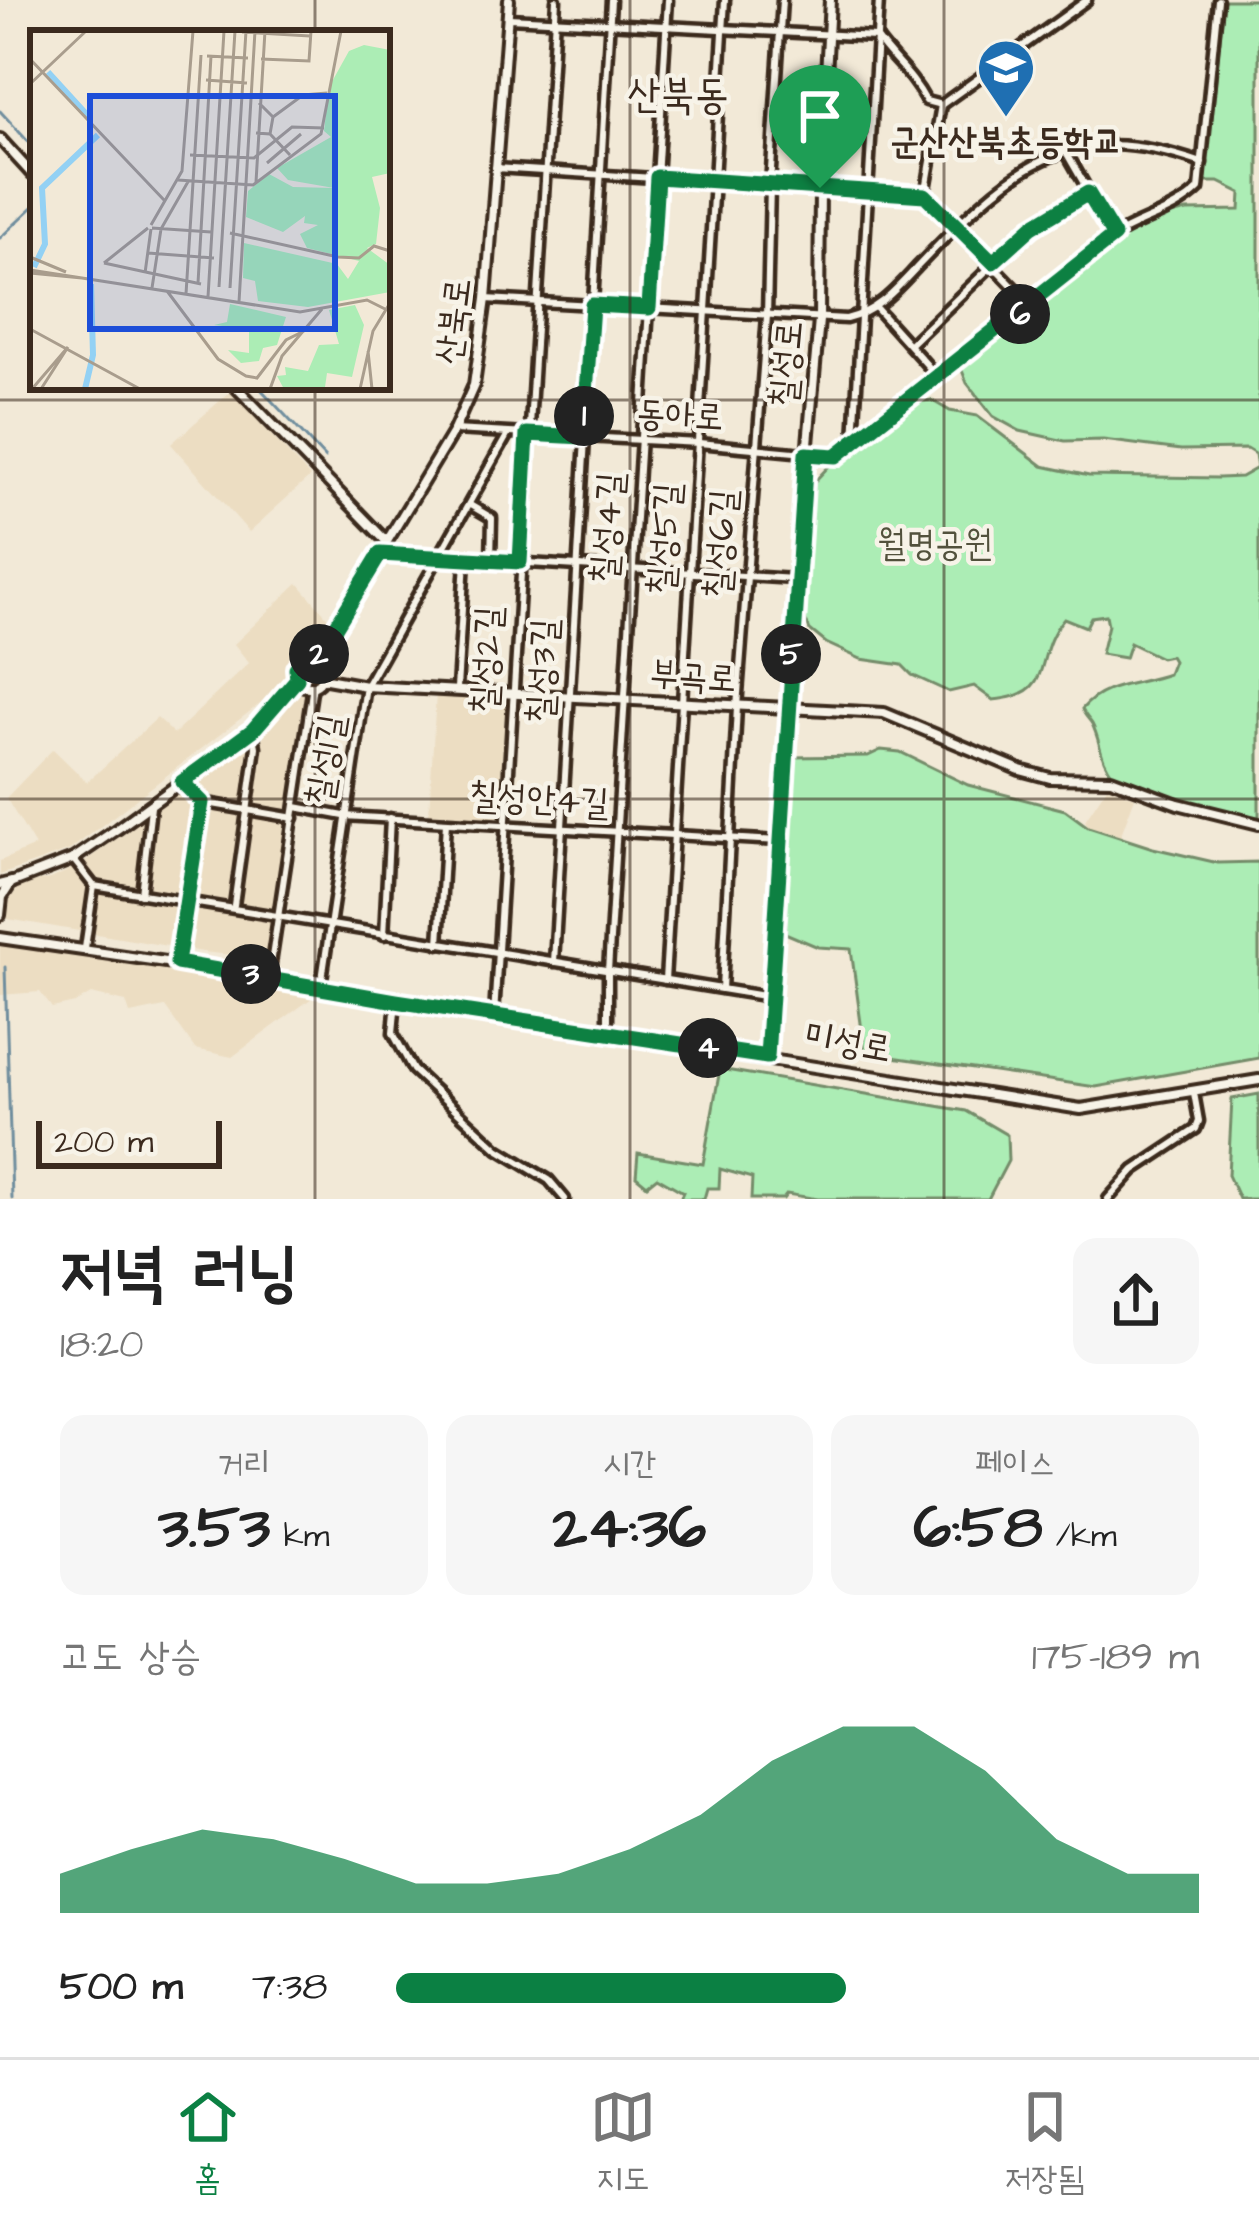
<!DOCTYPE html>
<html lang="ko">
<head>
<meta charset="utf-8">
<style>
	body { margin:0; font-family:"Architects Daughter","Poor Story",sans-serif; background:#f6f6f6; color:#222; height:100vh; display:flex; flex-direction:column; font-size:45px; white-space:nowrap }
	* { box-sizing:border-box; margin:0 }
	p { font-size:39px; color:#767676 }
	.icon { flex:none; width:66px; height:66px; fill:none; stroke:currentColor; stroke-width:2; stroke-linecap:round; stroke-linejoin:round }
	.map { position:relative; height:1199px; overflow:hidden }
	.details { display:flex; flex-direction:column; background:#fff; flex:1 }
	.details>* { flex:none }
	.scale { position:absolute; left:36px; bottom:30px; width:186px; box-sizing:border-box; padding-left:12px; border:6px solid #3b2a1e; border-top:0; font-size:33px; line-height:42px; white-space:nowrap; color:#3b2a1e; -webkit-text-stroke:9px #f7f3e8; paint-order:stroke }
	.pin { position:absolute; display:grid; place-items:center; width:102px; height:102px; color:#fff; margin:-123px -51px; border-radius:50% 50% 50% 0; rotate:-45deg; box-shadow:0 0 12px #0007 }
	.pin .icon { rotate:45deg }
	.km { position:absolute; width:60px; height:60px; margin:-30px; border-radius:50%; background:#222; color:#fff; font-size:33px; line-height:60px; text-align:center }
	.round { display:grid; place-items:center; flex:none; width:126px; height:126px; border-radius:24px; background:#f6f6f6 }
	.headline { display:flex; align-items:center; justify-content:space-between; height:204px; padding:0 60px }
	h1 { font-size:66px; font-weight:700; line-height:90px }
	.figures { display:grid; grid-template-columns:repeat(3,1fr); gap:18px; height:204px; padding:12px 60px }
	.figures div { display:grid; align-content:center; border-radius:24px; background:#f6f6f6; text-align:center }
	.figures b { font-size:60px; font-weight:700 }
	.figures small { font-size:33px; font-weight:400 }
	.figures p { font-size:33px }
	.chart { height:336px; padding:24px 60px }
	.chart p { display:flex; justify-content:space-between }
	.chart svg { width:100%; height:216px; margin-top:12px; fill:#0b8043; opacity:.7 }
	ul { padding:0 60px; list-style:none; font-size:39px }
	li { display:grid; grid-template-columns:192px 144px 1fr; align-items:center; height:90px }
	li i { height:30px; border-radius:15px; background:#0b8043 }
	.tabs { display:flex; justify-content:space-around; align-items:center; height:168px; border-top:3px solid #e0e0e0; background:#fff; font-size:33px; color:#767676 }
	.tabs a { display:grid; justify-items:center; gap:6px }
	.tabs .on { color:#0b8043 }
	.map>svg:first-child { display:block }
	.built { fill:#ecddc2 }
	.green { fill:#acedb5; stroke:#748c6a; stroke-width:3 }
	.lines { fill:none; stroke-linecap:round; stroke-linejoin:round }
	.stream { stroke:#708e9e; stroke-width:3 }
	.minor-casing { stroke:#3b2a1e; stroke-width:15 }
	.tertiary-casing { stroke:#3b2a1e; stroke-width:16 }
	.secondary-casing { stroke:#3b2a1e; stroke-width:16 }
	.minor { stroke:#f7f3e8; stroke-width:6 }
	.tertiary { stroke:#f7f3e8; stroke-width:8 }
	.secondary { stroke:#f7f3e8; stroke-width:8 }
	.route-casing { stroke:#fff; stroke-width:24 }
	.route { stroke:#0b8043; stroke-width:15 }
	.grid { fill:none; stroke:#3b2a1e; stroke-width:3; stroke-opacity:0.55 }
	.labels { text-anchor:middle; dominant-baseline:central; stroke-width:9; stroke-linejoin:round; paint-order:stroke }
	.poi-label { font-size:36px; font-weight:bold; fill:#3b2a1e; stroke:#f7f3e8 }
	.street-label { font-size:36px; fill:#3b2a1e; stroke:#f7f3e8 }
	.park-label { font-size:36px; fill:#52513c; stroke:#f7f3e8 }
	.quarter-label { font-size:42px; fill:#3b2a1e; stroke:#f7f3e8 }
	.inset-river { fill:none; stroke:#93d1f4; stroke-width:6 }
	.inset-road { fill:none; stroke:#a99d8d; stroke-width:3 }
	.view { fill:#1d4ed8; fill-opacity:0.15; stroke:#1d4ed8; stroke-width:6 }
	.inset-edge { fill:none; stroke:#3b2a1e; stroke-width:6 }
</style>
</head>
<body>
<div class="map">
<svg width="1259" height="1199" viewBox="0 0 1259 1199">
	<rect width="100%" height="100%" fill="#f2e9d7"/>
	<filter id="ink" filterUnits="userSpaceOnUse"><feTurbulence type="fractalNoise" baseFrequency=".00833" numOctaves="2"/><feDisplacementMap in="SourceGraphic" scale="24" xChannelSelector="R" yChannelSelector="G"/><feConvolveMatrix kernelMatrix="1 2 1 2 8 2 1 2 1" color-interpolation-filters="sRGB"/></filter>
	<g filter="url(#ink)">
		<g class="built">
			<path d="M 231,391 L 310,477 L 249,532 L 171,444 Z"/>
			<path d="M 298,583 L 330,620 L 279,689 L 70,850 L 0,875 L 0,861 L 35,846 L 6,798 L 53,749 L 87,782 L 157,718 L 174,734 L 249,663 L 234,644 Z"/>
			<path d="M 301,687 L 308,690 L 268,959 L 203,952 L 2,918 L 3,900 L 12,888 L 53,878 L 83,863 L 223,759 Z"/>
			<path d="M 436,693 L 506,699 L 499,815 L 496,818 L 429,814 Z"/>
			<path d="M 1107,787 L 1135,797 L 1120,837 L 1088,827 L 1085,820 Z"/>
			<path d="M 0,945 L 163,969 L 312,998 L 232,1057 L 195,1049 L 165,1007 L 130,1014 L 126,1002 L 91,994 L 75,1003 L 52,1008 L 40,992 L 0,995 Z"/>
		</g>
		<g class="green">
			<path d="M 1224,0 L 1259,0 L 1259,821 C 1230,815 1132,795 1114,776 C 1099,759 1101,741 1092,724 C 1089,719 1084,715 1082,709 C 1104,683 1138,685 1168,674 L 1173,661 L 1170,656 L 1161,658 L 1130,643 L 1125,658 L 1101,654 L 1108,625 L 1106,615 L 1091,617 L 1086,627 L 1064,618 C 1030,658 1059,694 993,700 L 974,686 L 949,692 L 912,675 L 902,665 L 861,659 L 826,643 L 810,630 L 801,610 L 814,482 L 831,464 L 908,403 L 931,400 L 950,411 L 977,416 L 1043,466 L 1089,476 L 1219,478 L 1241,477 L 1257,468 L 1255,454 L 1247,449 L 1181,450 L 1103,440 L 1065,441 L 1020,431 L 993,416 L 967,383 L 961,368 L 1091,262 L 1147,221 L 1187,211 L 1240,210 L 1241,193 L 1219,182 L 1205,182 Z"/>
			<path d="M 881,750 L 900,752 L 968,785 L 1065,810 L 1088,827 L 1153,848 L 1218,863 L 1259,862 L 1259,1058 L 1096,1087 L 865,1053 L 851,949 L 818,947 L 785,933 L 791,757 L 868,756 Z"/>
			<path d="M 720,1069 L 966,1111 L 1007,1135 L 1008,1161 L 988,1199 L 818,1199 L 787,1194 L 783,1199 L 751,1199 L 752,1178 L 720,1169 L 719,1188 L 707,1188 L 704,1199 L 680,1199 L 683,1192 L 657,1177 L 647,1185 L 636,1176 L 638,1153 L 703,1164 Z"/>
			<path d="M 1259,1094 L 1259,1199 L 1239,1199 L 1228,1175 L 1232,1099 Z"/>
		</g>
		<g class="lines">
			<g class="stream">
				<path d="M 0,111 L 33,147"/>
				<path d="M 0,238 L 33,207"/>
				<path d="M 259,387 L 325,458"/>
				<path d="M 5,967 L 12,1199"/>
			</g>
			<defs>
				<g id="minor">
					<path d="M 509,18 L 876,37"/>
					<path d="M 877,38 C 895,63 911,73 926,101 L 941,105 L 925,195"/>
					<path d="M 941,105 L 1087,0"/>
					<path d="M 1066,152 L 1114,236"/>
					<path d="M 495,168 L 925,195 L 1031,305"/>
					<path d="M 486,299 L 846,319 C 878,312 897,288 919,265 C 1011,169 1065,115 1202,163"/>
					<path d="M 875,307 L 937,376"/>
					<path d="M 910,344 L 1032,227 L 1088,193"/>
					<path d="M 454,430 L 699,443 L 837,456 L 1114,236 C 1142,219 1176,212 1199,189 L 1218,0"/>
					<path d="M 854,440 L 879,0"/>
					<path d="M 470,505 L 492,518 L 491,560"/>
					<path d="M 380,554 L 795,579"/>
					<path d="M 457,688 L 465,561"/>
					<path d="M 182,781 L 201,802 L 294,818"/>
					<path d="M 296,807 L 344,816 L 779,841"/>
					<path d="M 73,859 L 94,886 L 770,997"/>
					<path d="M 141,894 L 151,807"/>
					<path d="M 234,905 L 256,747 L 253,730"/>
					<path d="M 384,935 L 390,818"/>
					<path d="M 439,944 L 446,822"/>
					<path d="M 85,948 L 94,886"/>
					<path d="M 554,962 L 611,0"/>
					<path d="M 177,963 L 201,802"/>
					<path d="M 269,977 L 313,685"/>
					<path d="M 665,980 L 725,0"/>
					<path d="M 321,986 L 366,686 L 508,434"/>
					<path d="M 722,989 L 737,707 L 767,316 L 770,185 L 782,0"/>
					<path d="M 396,1001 L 393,1033 L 413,1070 L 498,1149 L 549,1180 L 565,1199"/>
					<path d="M 494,1016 L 556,0"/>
					<path d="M 608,1034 L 608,971 L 668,0"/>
					<path d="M 1108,1199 L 1134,1170 L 1196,1129 L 1199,1121 L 1194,1093"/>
				</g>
				<g id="tertiary">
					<path d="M 0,139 L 33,175"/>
					<path d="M 236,387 L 386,541"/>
					<circle cx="309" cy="673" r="14"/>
					<path d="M 315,661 L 454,430 L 474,385 L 486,299 L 509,0"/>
					<path d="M 321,678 L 366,686 L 884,713 L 1020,770 L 1050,778 L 1111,779 L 1178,804 L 1259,824"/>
					<path d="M 8,884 L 73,859 L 117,829 L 253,730 L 297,679"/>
					<path d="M 0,915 L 2,897 L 11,883"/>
					<path d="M 0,938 L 269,977 L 396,1001 L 1081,1109 L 1259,1080"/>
					<path d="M 767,1057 L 796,579 L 819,320 L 820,187 L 830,0"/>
				</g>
				<path id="secondary" d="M 0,885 L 12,882"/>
			</defs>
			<use href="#minor" class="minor-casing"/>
			<use href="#tertiary" class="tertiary-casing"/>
			<use href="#secondary" class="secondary-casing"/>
			<use href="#minor" class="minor"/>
			<use href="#tertiary" class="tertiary"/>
			<use href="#secondary" class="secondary"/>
		</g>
	</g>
	<g class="lines" filter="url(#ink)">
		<defs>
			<path id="route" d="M 657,177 L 925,195 L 993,262 L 1032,227 L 1088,193 L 1114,236 L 836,456 L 806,454 L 767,1057 L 396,1001 L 177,963 L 202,802 L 182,782 L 253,730 L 297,679 L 296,668 L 301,661 L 315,661 L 380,554 L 520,562 L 527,434 L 583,437 L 592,305 L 649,308 Z"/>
		</defs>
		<use href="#route" class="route-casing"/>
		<use href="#route" class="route"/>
	</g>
	<path class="grid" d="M 315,0 L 315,33M 630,0 L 630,1199M 944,0 L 944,1199M 315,387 L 315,1199M 0,400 L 1259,400M 0,799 L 1259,799"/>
	<defs>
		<symbol id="school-pin" viewBox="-11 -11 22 30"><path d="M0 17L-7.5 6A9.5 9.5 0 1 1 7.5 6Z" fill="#1f6fb2" stroke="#f7f3e8"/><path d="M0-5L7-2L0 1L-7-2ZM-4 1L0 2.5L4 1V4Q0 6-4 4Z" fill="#fff"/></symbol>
	</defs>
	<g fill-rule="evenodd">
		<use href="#school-pin" x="973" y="35" width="66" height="90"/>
	</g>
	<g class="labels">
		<g class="poi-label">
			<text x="1006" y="142">군산산북초등학교</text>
		</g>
		<g class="street-label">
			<text transform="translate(454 321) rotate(-83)">산북로</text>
			<text transform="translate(787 364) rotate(-85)">칠성로</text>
			<text transform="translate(680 416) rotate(3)">동아로</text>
			<text transform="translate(608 528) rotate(-86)">칠성4길</text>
			<text transform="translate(665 539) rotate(-86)">칠성5길</text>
			<text transform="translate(721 544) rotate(-86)">칠성6길</text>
			<text transform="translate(487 660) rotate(-87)">칠성2길</text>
			<text transform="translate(543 671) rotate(-87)">칠성3길</text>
			<text transform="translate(693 677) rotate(4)">부곡로</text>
			<text transform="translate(326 760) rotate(-81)">칠성1길</text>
			<text transform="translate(539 800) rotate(3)">칠성안4길</text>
			<text transform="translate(848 1043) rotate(10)">미성로</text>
		</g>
		<g class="park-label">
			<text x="935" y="544">월명공원</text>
		</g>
		<g class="quarter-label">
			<text x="678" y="96">산북동</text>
		</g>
	</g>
	<g transform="translate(30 30)">
		<rect width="360" height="360" fill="#f2e9d7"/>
		<path d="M 334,15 L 360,20 L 360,143 L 342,147 L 350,178 L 346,214 L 337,218 L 360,235 L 360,262 L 278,277 L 228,271 L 225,251 L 213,248 L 214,213 L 307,234 L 318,249 L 329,231 L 277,218 L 270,204 L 288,195 L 274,193 L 275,186 L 253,202 L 216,187 L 218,161 L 239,144 L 263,157 L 304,158 L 258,150 L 247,138 L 301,107 L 294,101 L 299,57 L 319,21 ZM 200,274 L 256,287 L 247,315 L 233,318 L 229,331 L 211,333 L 198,320 L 219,323 L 219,299 L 184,295 L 197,292 ZM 325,275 L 334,295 L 322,347 L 297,343 L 295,357 L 254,359 L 247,346 L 256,345 L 255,337 L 278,341 L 289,315 L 309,314 L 299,280 Z" fill="#acedb5"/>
		<path class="inset-river" d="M 18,42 L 60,88M 4,237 L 15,214 L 12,158 L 68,105M 55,359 L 63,325 L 61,254"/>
		<path class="inset-road" d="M 212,2 L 280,6M 177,26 L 218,28M 0,29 L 134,170M 231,29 L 279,31 L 281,1M 176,50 L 217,53M 0,54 L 56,1M 229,73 L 243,87 L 240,104M 243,87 L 273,65 L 297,63M 226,103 L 240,104 L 260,125M 160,125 L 224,128 L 262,97 L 294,98M 237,133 L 271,104M 148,150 L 223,155 L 291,104 L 311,1M 226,152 L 235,1M 121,195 L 152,141 L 163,1M 122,198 L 181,202M 200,203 L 308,227 L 329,228 L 344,216 L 360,221M 118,223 L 184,228M 0,227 L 36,242M 74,233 L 171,254M 74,233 L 118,198M 0,240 L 52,248 L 0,243M 115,243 L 121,199M 52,248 L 270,282 L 337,270 L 355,279M 168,253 L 181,26M 189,257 L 205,1M 122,258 L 131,199 L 159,150M 200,258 L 216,1M 137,261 L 188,329 L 216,346 L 227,348 L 256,310 L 274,301M 156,264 L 171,25M 178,267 L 194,1M 209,272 L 225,1M 0,299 L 110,359M 338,321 L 342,359M 2,359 L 38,317M 11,359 L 38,317M 240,359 L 252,326 L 292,279M 330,359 L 343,301 L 360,273"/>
		<path class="view" d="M 60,66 L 305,66 L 305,299 L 60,299 Z"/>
		<rect width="360" height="360" class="inset-edge"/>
	</g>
</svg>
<div class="scale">200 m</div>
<div class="pin" style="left:820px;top:188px;background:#1e9e55"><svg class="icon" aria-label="arrive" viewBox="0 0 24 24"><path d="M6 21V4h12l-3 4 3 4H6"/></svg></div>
<b class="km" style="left:584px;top:416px">1</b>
<b class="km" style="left:319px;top:654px">2</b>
<b class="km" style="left:251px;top:974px">3</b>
<b class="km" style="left:708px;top:1048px">4</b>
<b class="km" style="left:791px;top:654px">5</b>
<b class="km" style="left:1020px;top:314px">6</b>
</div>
<section class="details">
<div class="headline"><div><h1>저녁 러닝</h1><p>18:20</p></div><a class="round"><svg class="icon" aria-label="share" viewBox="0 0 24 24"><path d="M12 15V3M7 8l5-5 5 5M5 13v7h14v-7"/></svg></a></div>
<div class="figures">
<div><p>거리</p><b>3.53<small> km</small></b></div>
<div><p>시간</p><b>24:36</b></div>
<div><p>페이스</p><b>6:58<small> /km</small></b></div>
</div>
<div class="chart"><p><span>고도 상승</span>175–189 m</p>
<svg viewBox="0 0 160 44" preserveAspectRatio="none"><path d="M0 44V36L10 31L20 27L30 29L40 33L50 38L60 38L70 36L80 31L90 24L100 13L110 6L120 6L130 15L140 29L150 36L160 36V44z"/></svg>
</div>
<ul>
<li><b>500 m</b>7:38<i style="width:56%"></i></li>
</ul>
</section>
<nav class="tabs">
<a class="on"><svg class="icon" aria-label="home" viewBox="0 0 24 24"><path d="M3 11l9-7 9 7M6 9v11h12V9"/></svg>홈</a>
<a><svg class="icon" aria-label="map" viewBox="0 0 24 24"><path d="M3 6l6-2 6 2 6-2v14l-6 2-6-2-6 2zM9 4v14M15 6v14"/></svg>지도</a>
<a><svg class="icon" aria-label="saved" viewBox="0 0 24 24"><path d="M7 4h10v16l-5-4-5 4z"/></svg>저장됨</a>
</nav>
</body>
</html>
